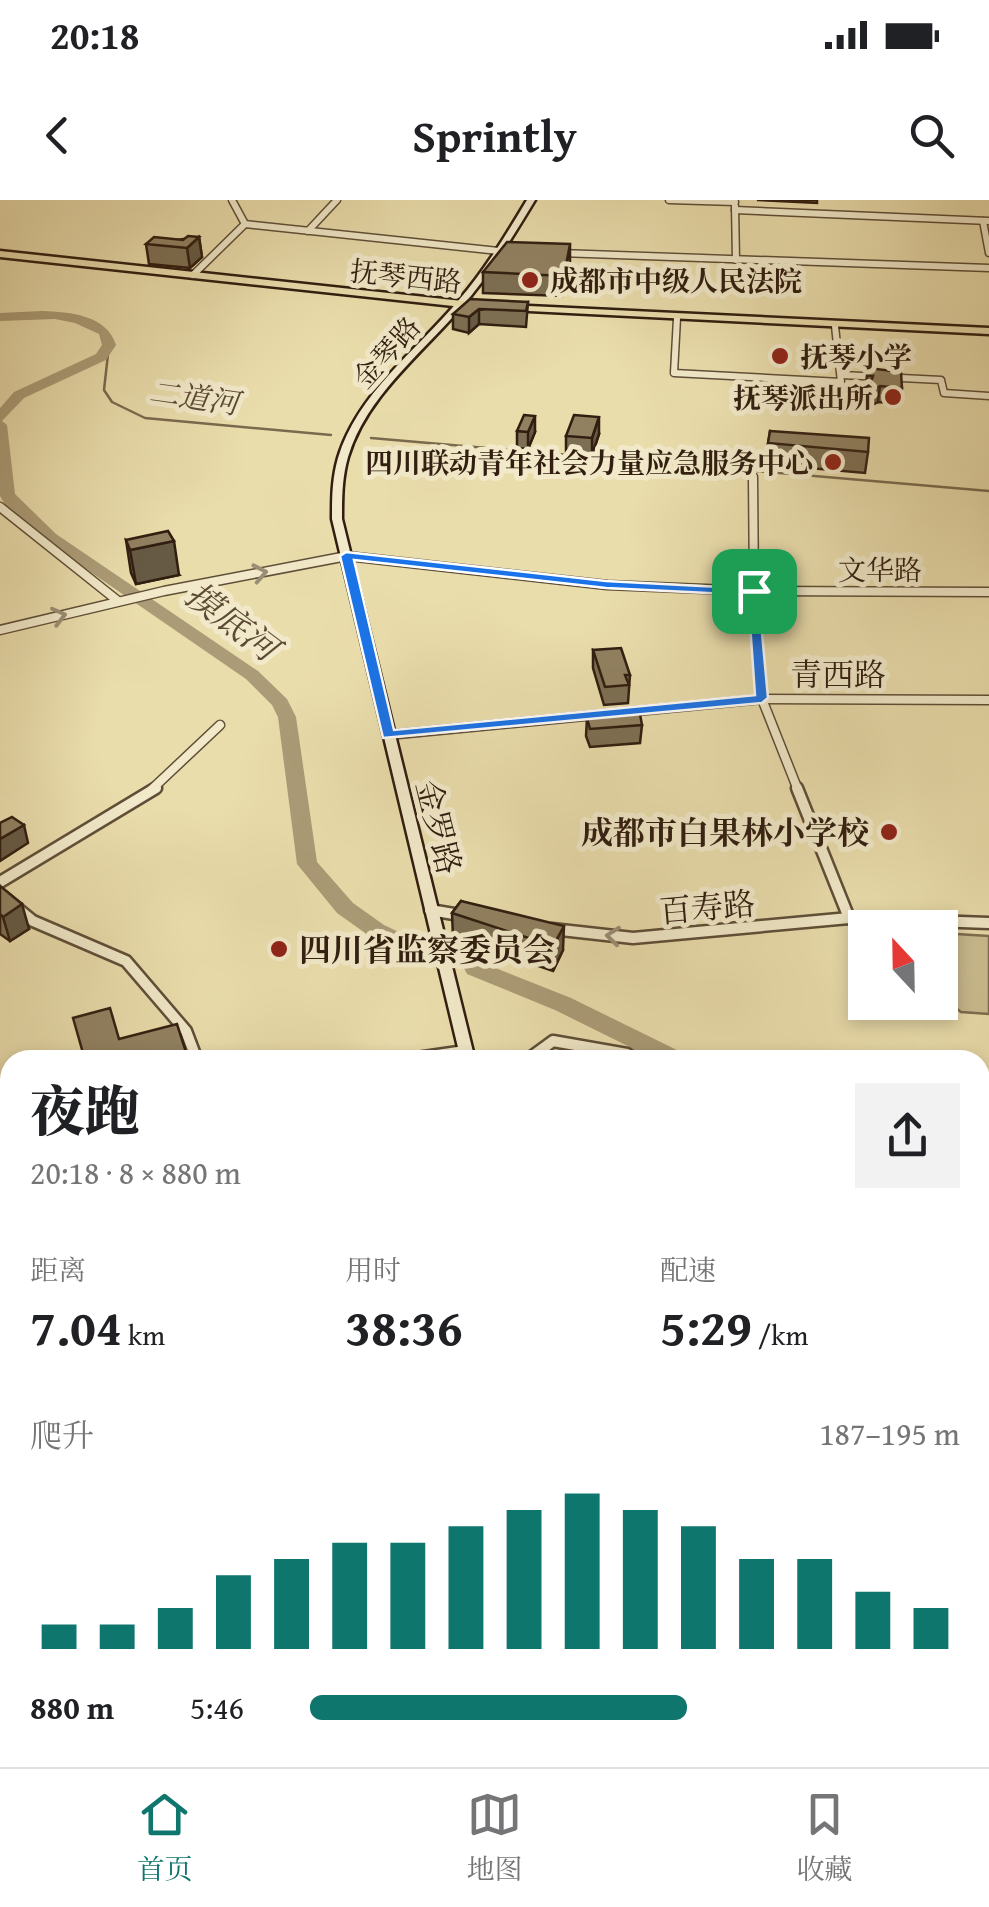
<!DOCTYPE html>
<html lang="zh">
<head>
<meta charset="utf-8">
<style>
	body { margin:0; font-family:"Gentium Book Plus","Noto Serif SC",serif; background:#f2f2f2; color:#202124; height:100vh; display:flex; flex-direction:column; font-size:38px; white-space:nowrap }
	* { box-sizing:border-box; margin:0 }
	p { font-size:32px; color:#757577 }
	.icon { flex:none; width:55px; height:55px; fill:none; stroke:currentColor; stroke-width:2; stroke-linecap:round; stroke-linejoin:round }
	.map { position:relative; flex:1; overflow:hidden }
	.sheet { position:absolute; left:0px; top:850px; width:990px; height:718px; display:flex; flex-direction:column; background:#fff; border-radius:30px 30px 0 0; box-shadow:0 5px 15px #0003 }
	.sheet>* { flex:none }
	.needle { width:65px; rotate:338deg }
	.buttons { position:absolute; left:848px; top:710px; display:grid; gap:20px }
	.buttons a { display:grid; place-items:center; width:110px; height:110px; border-radius:0px; background:#fff; box-shadow:0 5px 15px #0003; font-size:50px }
	.pin { position:absolute; display:grid; place-items:center; width:85px; height:85px; color:#fff; margin:-42px; border-radius:20px; box-shadow:0 5px 15px #0006 }
	.round { display:grid; place-items:center; flex:none; width:105px; height:105px; border-radius:0px; background:#f2f2f2 }
	.headline { display:flex; align-items:center; justify-content:space-between; height:170px; padding:0 30px }
	h1 { font-size:55px; font-weight:800; line-height:75px }
	.stats { display:grid; grid-template-columns:repeat(3,1fr); gap:15px; height:170px; padding:10px 30px }
	.stats div { display:grid; align-content:center }
	.stats b { font-size:50px; font-weight:800 }
	.stats small { font-size:28px; font-weight:400 }
	.stats p { font-size:28px }
	.chart { height:280px; padding:20px 30px }
	.chart p { display:flex; justify-content:space-between }
	.chart svg { width:100%; height:180px; margin-top:10px; stroke:#0f766e; stroke-width:6 }
	ul { padding:0 30px; list-style:none; font-size:32px }
	li { display:grid; grid-template-columns:160px 120px 1fr; align-items:center; height:75px }
	li i { height:25px; border-radius:12px; background:#0f766e }
	.status { display:flex; justify-content:space-between; align-items:center; height:70px; padding:0 50px; background:#fff; direction:ltr }
	.status svg { height:28px; fill:currentColor }
	header { display:flex; justify-content:space-between; align-items:center; height:130px; padding:0 30px; background:#fff; font-size:45px; font-weight:800 }
	.dock { display:flex; justify-content:space-around; align-items:center; height:140px; border-top:2px solid #e0e0e0; background:#fff; font-size:28px; color:#757577 }
	.dock a { display:grid; justify-items:center; gap:5px }
	.dock .current { color:#0f766e }
	.map>svg:first-child { display:block }
	.green { fill:#cbbd91; stroke:#7e6e50; stroke-width:2.5 }
	.lines { fill:none; stroke-linecap:round; stroke-linejoin:round }
	.stream { stroke:#7a6a4e; stroke-width:2.5 }
	.river { fill:#ab9c77; fill-rule:evenodd }
	.street-far3-casing { stroke:#5f4e37; stroke-width:9 }
	.street-far2-casing { stroke:#5f4e37; stroke-width:11 }
	.street-far1-casing { stroke:#5f4e37; stroke-width:15 }
	.street-casing { stroke:#5f4e37; stroke-width:18 }
	.secondary-casing { stroke:#311e10; stroke-width:5 }
	.primary-casing { stroke:#311e10; stroke-width:5 }
	.street-far3 { stroke:#f1e9c9; stroke-width:6 }
	.street-far2 { stroke:#f1e9c9; stroke-width:8 }
	.street-far1 { stroke:#f1e9c9; stroke-width:10 }
	.street { stroke:#f1e9c9; stroke-width:12 }
	.secondary { fill:#f1e9c9; fill-rule:evenodd }
	.primary { fill:#eaddac; fill-rule:evenodd }
	.wall { fill:#7d6f53; stroke:#311e10; stroke-width:2.5 }
	.shaded-wall { fill:#665a44; stroke:#311e10; stroke-width:2.5 }
	.building { fill:#918161; stroke:#311e10; stroke-width:2.5 }
	.oneway { stroke:#9b8e76 }
	.route { fill:#1a73e8; stroke:#fff; stroke-width:2.5; fill-rule:evenodd }
	.poi-dot { fill:#8f2418; stroke:#f1e9c9; stroke-width:4 }
	.labels { text-anchor:middle; dominant-baseline:central; stroke-width:10; stroke-linejoin:round; paint-order:stroke }
	.far-street-label { font-size:28px; fill:#311e10; stroke:#f1e9c9 }
	.far-poi-label { font-size:28px; font-weight:bold; fill:#311e10; stroke:#f1e9c9; text-anchor:start }
	.far-water-label { font-size:30px; font-style:italic; fill:#5c4a34; stroke:#f1e9c9 }
	.street-label { font-size:32px; fill:#311e10; stroke:#f1e9c9 }
	.poi-label { font-size:32px; font-weight:bold; fill:#311e10; stroke:#f1e9c9; text-anchor:end }
	.water-label { font-size:35px; font-style:italic; fill:#5c4a34; stroke:#f1e9c9 }
</style>
</head>
<body>
<div class="status"><b>20:18</b><svg viewBox="0 0 49 12"><path d="M0 12V9h3v3zM5 12V6h3v6zM10 12V3h3v9zM15 12V0h3v12zM26 1h20v11H26zM47 4h2v5h-2z"/></svg></div>
<header><svg class="icon" aria-label="back" viewBox="0 0 24 24"><path d="M15 5l-7 7 7 7"/></svg>Sprintly<svg class="icon" aria-label="search" viewBox="0 0 24 24"><circle cx="10" cy="10" r="6"/><path d="M15 15l6 6"/></svg></header>
<div class="map">
<svg width="989" height="1567" viewBox="0 0 989 1567">
	<rect width="100%" height="100%" fill="#eaddac"/>
	<filter id="stains"><feTurbulence type="fractalNoise" baseFrequency=".002" numOctaves="4"/><feColorMatrix values="0 0 0 0 .2 0 0 0 0 .09 0 0 0 0 .02 0 0 0 .5 -.17"/></filter>
	<radialGradient id="worn" r=".72"><stop offset=".6" stop-color="#630" stop-opacity="0"/><stop offset="1" stop-color="#630" stop-opacity=".3"/></radialGradient>
	<path class="green" d="M 940,733 L 989,736 L 989,814 L 961,812 L 940,796 Z"/>
	<g class="lines">
		<g class="stream">
			<path d="M 109,145 L 104,190 L 112,202 L 145,218 L 331,235"/>
			<path d="M 371,238 L 989,291"/>
		</g>
		<g class="river">
			<path d="M 42,111 C 70,112 107,115 116,145 L 106,160 L 24,198 L 2,221 L 7,225 L 15,294 L 56,334 L 258,471 L 287,499 L 296,517 L 317,662 L 353,703 L 384,725 L 420,742 L 423,747 L 420,752 L 404,752 L 368,735 L 337,713 L 297,664 L 278,517 L 272,505 L 246,479 L 44,340 L 7,308 L 0,296 L 0,208 L 14,192 L 96,154 L 102,145 L 99,134 L 75,123 L 55,119 L 0,121 L 0,113 Z"/>
			<path d="M 475,760 L 571,798 L 685,854 L 689,860 L 656,860 L 555,810 L 467,774 L 464,768 Z"/>
			<rect x="980" y="1010" width="9" height="20"/>
		</g>
		<defs>
			<g id="street-far3">
				<path d="M 669,0 L 735,2"/>
				<path d="M 735,6 L 736,60"/>
				<path d="M 735,10 L 989,21"/>
				<path d="M 983,21 L 989,53"/>
				<path d="M 245,24 L 508,52"/>
				<path d="M 308,31 L 337,0"/>
				<path d="M 560,53 L 989,68"/>
				<path d="M 193,75 L 245,24 L 232,0"/>
				<path d="M 677,118 L 674,173 L 841,182 L 835,126"/>
				<path d="M 842,175 L 941,180 L 944,193 L 989,196"/>
			</g>
			<g id="street-far2">
				<path d="M 753,277 L 754,391 L 762,499 L 798,590"/>
				<path d="M 0,307 L 118,401"/>
				<path d="M 0,430 L 164,391 L 347,356 L 607,385 L 754,391 L 989,392"/>
				<path d="M 388,535 L 762,499 L 989,500"/>
				<path d="M 151,590 L 220,525"/>
			</g>
			<g id="street-far1">
				<path d="M 797,588 L 849,718"/>
				<path d="M 0,682 L 156,588"/>
				<path d="M 0,694 L 33,721 L 126,761 L 186,831 L 197,860"/>
				<path d="M 430,710 L 466,716"/>
				<path d="M 552,729 L 633,738 L 849,718 L 989,723"/>
				<path d="M 403,860 L 465,851"/>
				<path d="M 527,860 L 553,841 L 627,854 L 637,860"/>
				<path d="M 980,997 L 989,999"/>
			</g>
			<g id="street">
				<path d="M 980,1039 L 989,1040"/>
				<path d="M 28,1558 L 28,1567"/>
			</g>
			<path id="secondary" d="M 527,0 L 535,0 C 512,38 489,76 460,109 C 420,155 366,197 348,257 C 342,278 342,298 342,319 L 475,860 L 461,860 L 332,319 C 332,298 332,279 338,258 C 357,194 417,150 458,101 C 485,70 506,35 527,0 Z"/>
			<g id="primary">
				<path d="M 0,51 L 481,103 L 485,106 L 481,109 L 0,57 Z"/>
				<path d="M 506,105 L 989,128 L 989,134 L 509,110 L 505,107 Z"/>
				<path d="M 989,1219 L 989,1235 L 980,1236 L 980,1220 Z"/>
				<path d="M 989,1245 L 989,1263 L 980,1264 L 980,1246 Z"/>
				<path d="M 10,1388 L 10,1408 L 0,1410 L 0,1390 Z"/>
				<path d="M 10,1423 L 10,1443 L 0,1445 L 0,1425 Z"/>
			</g>
		</defs>
		<use href="#street-far3" class="street-far3-casing"/>
		<use href="#street-far2" class="street-far2-casing"/>
		<use href="#street-far1" class="street-far1-casing"/>
		<use href="#street" class="street-casing"/>
		<use href="#secondary" class="secondary-casing"/>
		<use href="#primary" class="primary-casing"/>
		<use href="#street-far3" class="street-far3"/>
		<use href="#street-far2" class="street-far2"/>
		<use href="#street-far1" class="street-far1"/>
		<use href="#street" class="street"/>
		<use href="#secondary" class="secondary"/>
		<use href="#primary" class="primary"/>
	</g>
	<g class="wall">
		<path d="M 757,0 L 817,0 L 817,3 Z"/>
		<path d="M 199,37 L 202,57 L 190,68 L 149,64 L 146,44 Z"/>
		<path d="M 570,64 L 563,96 L 483,93 L 483,72 Z"/>
		<path d="M 528,102 L 526,127 L 479,124 L 469,133 L 453,129 L 453,114 Z"/>
		<path d="M 868,168 L 902,188 L 899,204 L 878,202 L 864,209 L 867,191 L 866,191 L 866,183 Z"/>
		<path d="M 517,231 L 535,232 L 528,249 L 517,248 Z"/>
		<path d="M 770,231 L 868,252 L 865,273 L 765,264 Z"/>
		<path d="M 599,234 L 592,255 L 566,252 L 566,236 Z"/>
		<path d="M 126,340 L 179,375 L 136,384 L 131,373 Z"/>
		<path d="M 593,450 L 630,475 L 628,503 L 604,505 L 593,468 Z"/>
		<path d="M 587,518 L 642,525 L 640,543 L 590,547 L 586,536 Z"/>
		<path d="M 0,686 L 29,729 L 10,741 L 0,734 Z"/>
		<path d="M 461,701 L 563,750 L 553,771 L 453,737 L 452,713 Z"/>
	</g>
	<g class="shaded-wall">
		<path d="M 199,37 L 202,57 L 190,68 L 187,48 Z"/>
		<path d="M 570,44 L 570,64 L 563,96 L 564,76 Z"/>
		<path d="M 479,109 L 479,124 L 469,133 L 469,117 Z"/>
		<path d="M 880,186 L 878,202 L 864,209 L 867,193 Z"/>
		<path d="M 535,216 L 535,232 L 528,249 L 528,232 Z"/>
		<path d="M 599,217 L 599,234 L 592,255 L 592,238 Z"/>
		<path d="M 174,341 L 179,375 L 136,384 L 130,350 Z"/>
		<path d="M 24,625 L 28,643 L 0,661 L 0,639 Z"/>
		<path d="M 22,704 L 29,729 L 10,741 L 3,717 Z"/>
		<path d="M 564,726 L 563,750 L 553,771 L 553,746 Z"/>
		<path d="M 186,852 L 188,860 L 155,860 Z"/>
	</g>
	<g class="building">
		<path d="M 188,36 L 199,37 L 187,48 L 146,44 L 154,37 L 183,40 Z"/>
		<path d="M 507,42 L 570,44 L 564,76 L 483,72 Z"/>
		<path d="M 470,99 L 528,102 L 526,111 L 479,109 L 469,117 L 453,114 Z"/>
		<path d="M 868,168 L 901,172 L 902,188 L 880,186 L 867,193 L 873,176 L 868,176 Z"/>
		<path d="M 524,215 L 535,216 L 528,232 L 517,231 Z"/>
		<path d="M 574,215 L 599,217 L 592,238 L 566,236 Z"/>
		<path d="M 770,231 L 869,238 L 868,252 L 768,243 Z"/>
		<path d="M 168,331 L 174,341 L 130,350 L 126,340 Z"/>
		<path d="M 621,448 L 630,475 L 625,475 L 629,485 L 605,487 L 593,450 Z"/>
		<path d="M 640,514 L 642,525 L 590,529 L 587,518 Z"/>
		<path d="M 12,617 L 24,625 L 0,639 L 0,623 Z"/>
		<path d="M 0,686 L 22,704 L 3,717 L 0,714 Z"/>
		<path d="M 461,701 L 564,726 L 553,746 L 452,713 Z"/>
		<path d="M 110,808 L 119,839 L 177,824 L 186,852 L 155,860 L 85,860 L 73,818 Z"/>
	</g>
	<defs><path id="oneway-chevron" d="M-2-3.5L2.5 0L-2 3.5" fill="none" stroke-width="1.6" stroke-linecap="round" stroke-linejoin="round" transform="scale(2.5)"/></defs>
	<g class="oneway">
		<use href="#oneway-chevron" transform="translate(260 373) rotate(-11)"/>
		<use href="#oneway-chevron" transform="translate(59 416) rotate(-14)"/>
		<use href="#oneway-chevron" transform="translate(613 736) rotate(-174)"/>
	</g>
	<path class="route" d="M 346,352 L 606,381 L 758,389 L 768,498 L 762,503 L 383,538 L 340,356 ZM 354,360 L 606,388 L 748,395 L 755,495 L 394,530 Z"/>
	<g class="poi-dot">
		<circle cx="530" cy="80" r="10"/>
		<circle cx="780" cy="156" r="10"/>
		<circle cx="893" cy="197" r="10"/>
		<circle cx="833" cy="262" r="10"/>
		<circle cx="889" cy="632" r="10"/>
		<circle cx="279" cy="749" r="10"/>
	</g>
	<g class="labels">
		<g class="far-street-label">
			<text transform="translate(406 76) rotate(6)">抚琴西路</text>
			<text transform="translate(386 152) rotate(-48)">金琴路</text>
			<text x="880" y="369">文华路</text>
		</g>
		<g class="far-poi-label">
			<text x="550" y="80">成都市中级人民法院</text>
			<text x="800" y="156">抚琴小学</text>
			<text x="873" y="197" text-anchor="end">抚琴派出所</text>
			<text x="813" y="262" text-anchor="end">四川联动青年社会力量应急服务中心</text>
		</g>
		<g class="far-water-label">
			<text transform="translate(194 197) rotate(8)">二道河</text>
		</g>
		<g class="street-label">
			<text x="838" y="474">青西路</text>
			<text transform="translate(439 627) rotate(76)">金罗路</text>
			<text transform="translate(707 707) rotate(-5)">百寿路</text>
		</g>
		<g class="poi-label">
			<text x="869" y="632">成都市白果林小学校</text>
			<text x="299" y="749" text-anchor="start">四川省监察委员会</text>
		</g>
		<g class="water-label">
			<text transform="translate(232 421) rotate(37)">摸底河</text>
		</g>
	</g>
	<rect width="100%" height="100%" filter="url(#stains)"/>
	<rect width="100%" height="100%" fill="url(#worn)"/>
</svg>
<div class="buttons">
<a><svg class="needle" viewBox="-14 -14 28 28"><path d="M0-13l5 13h-10z" fill="#e53935"/><path d="M0 13l5-13h-10z" fill="#757577"/></svg></a>
</div>
<div class="pin" style="left:754px;top:391px;background:#1e9e55"><svg class="icon" aria-label="arrive" viewBox="0 0 24 24"><path d="M6 21V4h12l-3 4 3 4H6"/></svg></div>
<section class="sheet">
<div class="headline"><div><h1>夜跑</h1><p>20:18 · 8 × 880 m</p></div><a class="round"><svg class="icon" aria-label="share" viewBox="0 0 24 24"><path d="M12 15V3M7 8l5-5 5 5M5 13v7h14v-7"/></svg></a></div>
<div class="stats">
<div><p>距离</p><b>7.04<small> km</small></b></div>
<div><p>用时</p><b>38:36</b></div>
<div><p>配速</p><b>5:29<small> /km</small></b></div>
</div>
<div class="chart"><p><span>爬升</span>187–195 m</p>
<svg viewBox="0 0 160 44" preserveAspectRatio="none"><path d="M5 44V38M15 44V38M25 44V34M35 44V26M45 44V22M55 44V18M65 44V18M75 44V14M85 44V10M95 44V6M105 44V10M115 44V14M125 44V22M135 44V22M145 44V30M155 44V34"/></svg>
</div>
<ul>
<li><b>880 m</b>5:46<i style="width:58%"></i></li>
</ul>
</section>
</div>
<nav class="dock">
<a class="current"><svg class="icon" aria-label="home" viewBox="0 0 24 24"><path d="M3 11l9-7 9 7M6 9v11h12V9"/></svg>首页</a>
<a><svg class="icon" aria-label="map" viewBox="0 0 24 24"><path d="M3 6l6-2 6 2 6-2v14l-6 2-6-2-6 2zM9 4v14M15 6v14"/></svg>地图</a>
<a><svg class="icon" aria-label="saved" viewBox="0 0 24 24"><path d="M7 4h10v16l-5-4-5 4z"/></svg>收藏</a>
</nav>
</body>
</html>
